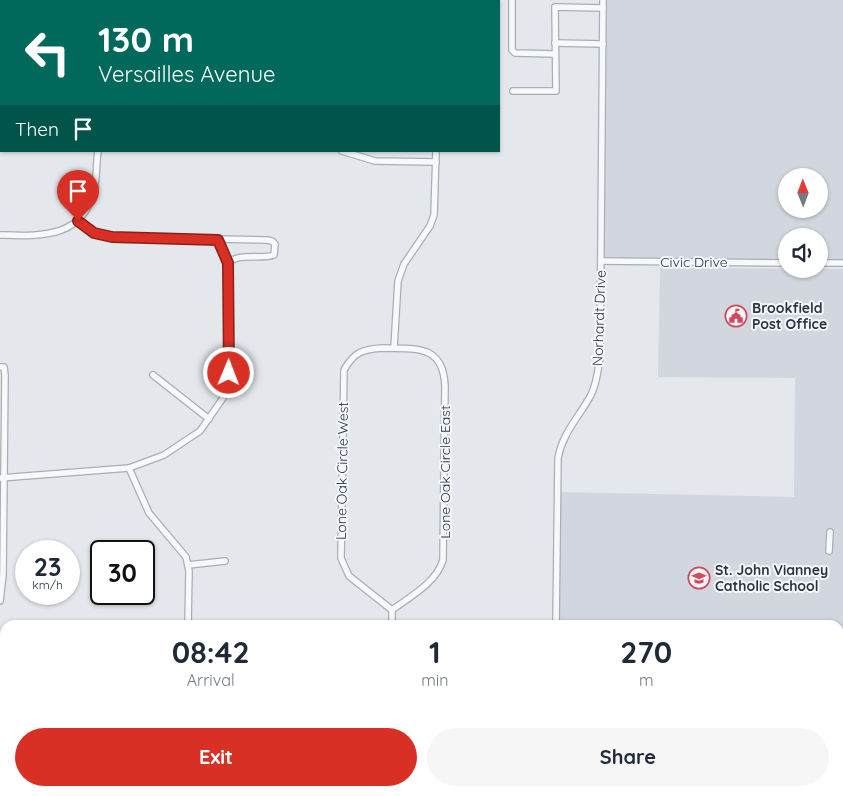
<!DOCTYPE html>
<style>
body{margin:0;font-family:Quicksand,sans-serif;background:#f6f6f7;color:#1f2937;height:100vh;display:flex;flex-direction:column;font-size:19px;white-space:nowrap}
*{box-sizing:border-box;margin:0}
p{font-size:16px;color:#747a83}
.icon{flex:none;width:28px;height:28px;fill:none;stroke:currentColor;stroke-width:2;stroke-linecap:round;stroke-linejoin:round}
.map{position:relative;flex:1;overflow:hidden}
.sheet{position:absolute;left:0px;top:620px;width:844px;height:176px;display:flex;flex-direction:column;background:#fff;border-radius:15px 15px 0 0;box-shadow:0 1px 4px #0004}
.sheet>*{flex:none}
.top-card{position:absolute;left:0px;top:0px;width:500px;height:152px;box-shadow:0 1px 4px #0004;background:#00695c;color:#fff;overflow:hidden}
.needle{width:32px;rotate:359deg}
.tools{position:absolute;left:778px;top:168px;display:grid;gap:10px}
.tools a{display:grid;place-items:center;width:50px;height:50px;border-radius:50%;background:#fff;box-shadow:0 1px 4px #0004;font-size:25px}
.speed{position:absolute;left:15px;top:540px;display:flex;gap:10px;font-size:25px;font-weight:700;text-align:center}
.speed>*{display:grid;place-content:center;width:65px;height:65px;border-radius:50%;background:#fff;box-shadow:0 1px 4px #0004;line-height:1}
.speed small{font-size:12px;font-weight:400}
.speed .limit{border:2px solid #111;border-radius:8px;background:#fff;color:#111}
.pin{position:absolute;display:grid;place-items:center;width:42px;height:42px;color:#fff;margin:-51px -21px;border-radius:50% 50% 50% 0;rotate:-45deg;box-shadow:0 0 5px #0007}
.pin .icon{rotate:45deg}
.me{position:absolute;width:55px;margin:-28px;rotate:1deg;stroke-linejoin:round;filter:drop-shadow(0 0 4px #0008)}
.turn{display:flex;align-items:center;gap:18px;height:105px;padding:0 15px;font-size:22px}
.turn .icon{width:65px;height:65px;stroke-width:2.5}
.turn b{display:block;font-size:35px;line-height:42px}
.then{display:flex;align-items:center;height:48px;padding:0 15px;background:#0003;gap:10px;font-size:19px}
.eta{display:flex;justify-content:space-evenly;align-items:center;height:85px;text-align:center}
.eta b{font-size:30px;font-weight:800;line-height:35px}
.button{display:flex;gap:10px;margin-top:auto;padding:10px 15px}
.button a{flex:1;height:58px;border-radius:30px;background:#d93025;color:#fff;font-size:20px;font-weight:800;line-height:58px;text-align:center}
.button a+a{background:#f6f6f7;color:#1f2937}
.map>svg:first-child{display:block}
</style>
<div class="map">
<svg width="843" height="796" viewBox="0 0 843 796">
<rect width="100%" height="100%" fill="#e4e7ec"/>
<g fill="#d2d6de" fill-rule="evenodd">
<path d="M 603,0 L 843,0 L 843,263 L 819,263 L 819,236 L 786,236 L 786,263 L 601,261 ZM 786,176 L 819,176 L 819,209 L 786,209 Z"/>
<polygon points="660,268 843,269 843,710 839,711 839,625 556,625 557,492 794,497 795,378 658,377"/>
</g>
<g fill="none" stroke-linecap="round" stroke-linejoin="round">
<g stroke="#a9aeb7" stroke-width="8">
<g id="street">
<polyline points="348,0 348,1"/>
<polyline points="395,0 395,1"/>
<polyline points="512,0 512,50 515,53 555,54"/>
<polyline points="151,1 151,0"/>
<polyline points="555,43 603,44"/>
<polyline points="513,91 556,91 555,7 603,8"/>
<polyline points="342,151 375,161 436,162"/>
<path d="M 78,221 L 94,233 L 112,237 L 267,240 L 272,241 L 275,244 L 274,255 C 260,260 240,252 228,263"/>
<path d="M 0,235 C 40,236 83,239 94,190 C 97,178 96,164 98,151"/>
<polyline points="601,261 786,263"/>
<polyline points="819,263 843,263"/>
<path d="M 383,348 C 416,349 443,344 445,386 L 443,560 C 436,583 411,596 392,610 L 349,576 L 341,558 L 344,370 C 354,352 363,349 383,348 Z"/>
<polyline points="394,348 398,281 404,264 430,226 434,215 436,151"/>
<polyline points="0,367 4,367 5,375 3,575 0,601"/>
<polyline points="153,375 209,419"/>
<polyline points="129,468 149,513 186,557 189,571 188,625"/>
<polyline points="0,478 129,468 164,455 200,431 223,398 229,373 228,263 218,240"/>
<polyline points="829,551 830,532"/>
<polyline points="188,565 225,561"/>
<polyline points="392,625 392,610"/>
<path d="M 556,625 L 558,458 C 563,432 579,417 591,395 C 597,383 598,370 600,357 L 603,0"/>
<polyline points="0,788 5,787"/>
<polyline points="576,791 577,796"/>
<polyline points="186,796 186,791"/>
<polyline points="390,796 390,791"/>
<polyline points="740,796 740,791"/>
</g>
</g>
<g stroke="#a9aeb7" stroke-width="9">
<g id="secondary">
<polyline points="0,706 5,707"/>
<polyline points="839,715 843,715"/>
</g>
</g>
<use href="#street" stroke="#f7f8fa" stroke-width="5.5"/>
<use href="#secondary" stroke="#fff" stroke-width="8"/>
</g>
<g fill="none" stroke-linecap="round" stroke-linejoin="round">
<g stroke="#8d1f18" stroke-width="12">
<polyline id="route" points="78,221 94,233 112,237 218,240 228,263 229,373"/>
</g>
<use href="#route" stroke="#d93025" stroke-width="9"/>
</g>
<defs>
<g id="civic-ring" transform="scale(1.125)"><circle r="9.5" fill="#f4f6f9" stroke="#d1495b" stroke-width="1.5"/><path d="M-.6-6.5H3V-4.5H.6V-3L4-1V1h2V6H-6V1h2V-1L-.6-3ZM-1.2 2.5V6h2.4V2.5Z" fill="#d1495b"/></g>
<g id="school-ring" transform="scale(1.125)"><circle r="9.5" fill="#f4f6f9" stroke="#d1495b" stroke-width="1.5"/><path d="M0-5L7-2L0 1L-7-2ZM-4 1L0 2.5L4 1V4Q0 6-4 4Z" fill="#d1495b"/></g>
</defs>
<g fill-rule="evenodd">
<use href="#civic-ring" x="736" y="316"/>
<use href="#school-ring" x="699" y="578"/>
</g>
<g text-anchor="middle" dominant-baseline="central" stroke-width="4" stroke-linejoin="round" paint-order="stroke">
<g font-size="14" fill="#2b3445" stroke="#f4f6f9">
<text x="694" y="262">Civic Drive</text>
<text transform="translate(599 318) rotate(-88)">Norhardt Drive</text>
<text transform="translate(342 471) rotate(-89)">Lone Oak Circle West</text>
<text transform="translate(445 472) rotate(-90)">Lone Oak Circle East</text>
</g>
<g font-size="14" font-weight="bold" fill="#2b3445" stroke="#f4f6f9" text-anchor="start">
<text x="752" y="308">Brookfield<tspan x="752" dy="16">Post Office</tspan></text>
<text x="715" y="570">St. John Vianney<tspan x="715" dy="16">Catholic School</tspan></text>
</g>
</g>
</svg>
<div class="tools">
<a><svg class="needle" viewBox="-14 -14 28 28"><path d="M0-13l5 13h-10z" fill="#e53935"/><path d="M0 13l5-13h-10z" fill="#747a83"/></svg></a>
<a><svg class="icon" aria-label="sound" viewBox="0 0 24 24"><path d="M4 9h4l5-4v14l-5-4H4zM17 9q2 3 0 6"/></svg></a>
</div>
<div class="speed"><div>23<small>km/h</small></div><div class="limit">30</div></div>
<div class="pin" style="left:78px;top:221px;background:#d93025"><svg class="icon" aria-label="arrive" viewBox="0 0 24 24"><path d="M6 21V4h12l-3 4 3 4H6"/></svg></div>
<svg class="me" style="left:229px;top:373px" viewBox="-20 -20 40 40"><circle r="17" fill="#d93025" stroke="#fff" stroke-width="3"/><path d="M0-11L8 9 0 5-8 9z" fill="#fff"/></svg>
<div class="top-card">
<div class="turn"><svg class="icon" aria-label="left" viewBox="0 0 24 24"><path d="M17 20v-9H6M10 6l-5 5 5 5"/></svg><div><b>130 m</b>Versailles Avenue</div></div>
<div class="then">Then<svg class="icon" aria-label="arrive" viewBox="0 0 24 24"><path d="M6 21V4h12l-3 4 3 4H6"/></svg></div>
</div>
<section class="sheet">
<div class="eta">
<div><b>08:42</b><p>Arrival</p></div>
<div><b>1</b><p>min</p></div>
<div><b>270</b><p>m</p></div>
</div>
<div class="button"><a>Exit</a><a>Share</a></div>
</section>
</div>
